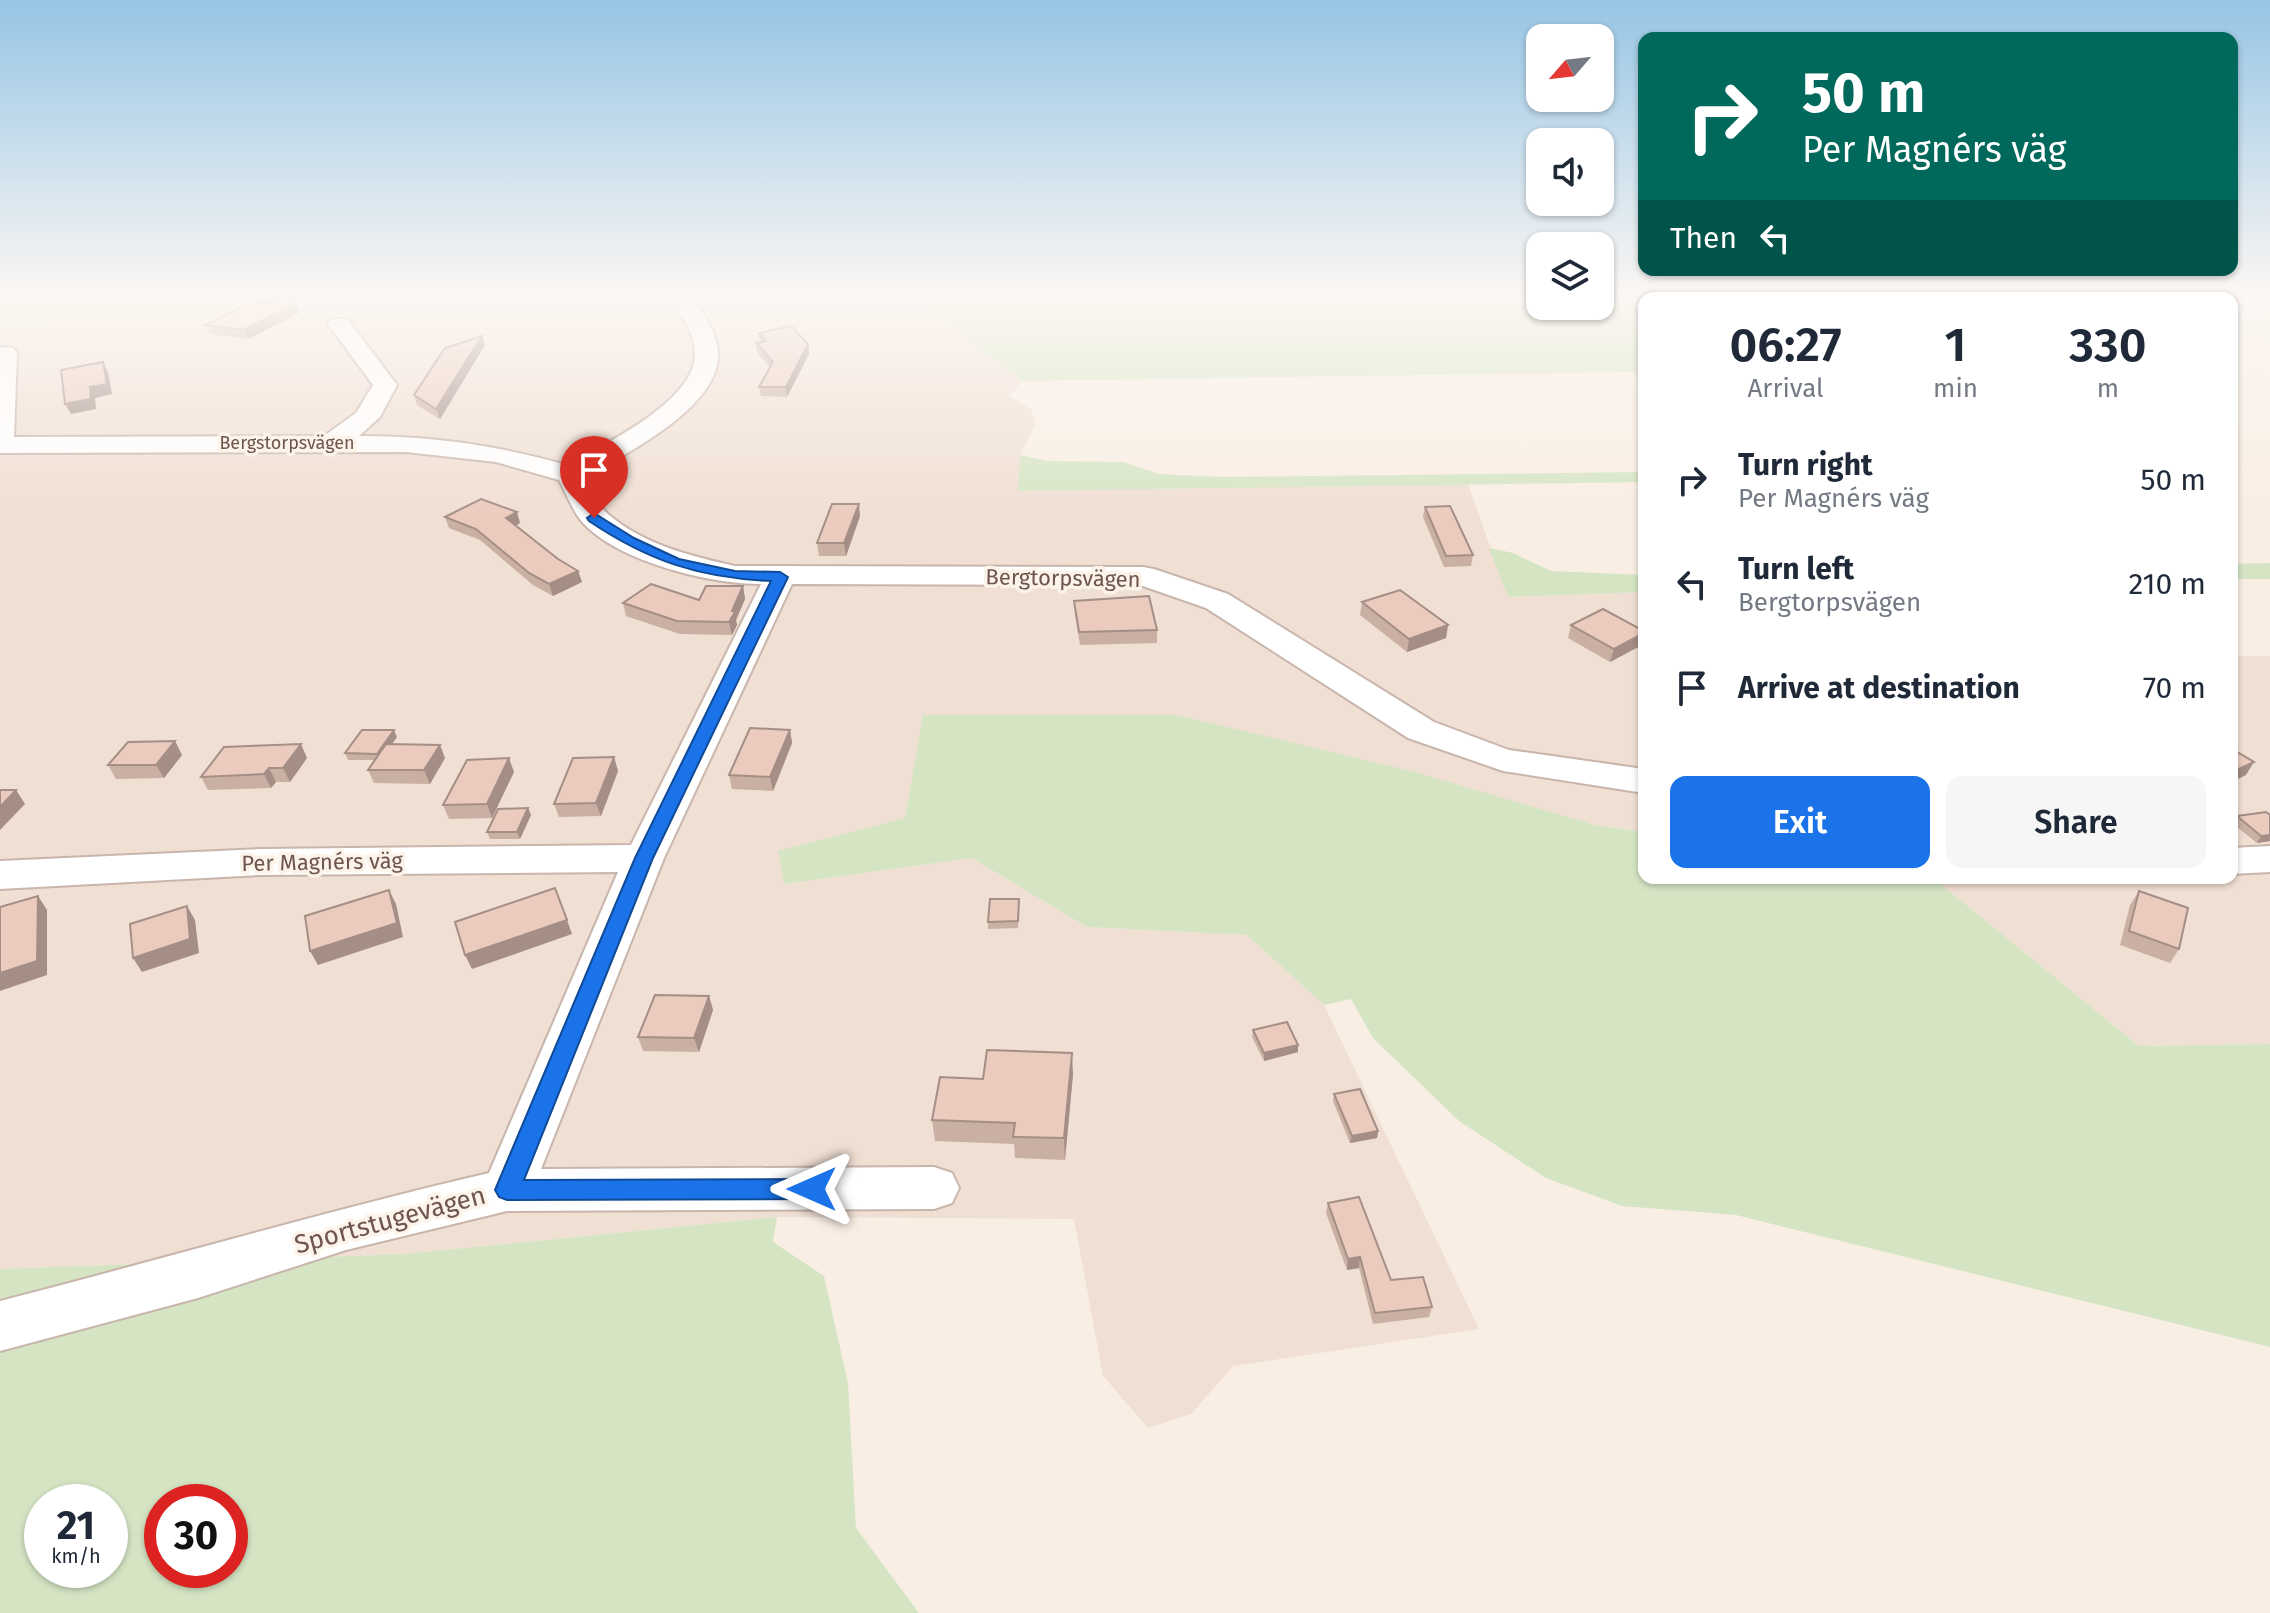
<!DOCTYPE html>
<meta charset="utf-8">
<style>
body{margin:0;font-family:"Fira Sans",sans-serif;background:#f6f6f7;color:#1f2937;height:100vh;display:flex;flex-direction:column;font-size:30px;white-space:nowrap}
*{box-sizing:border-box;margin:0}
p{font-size:26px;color:#747a83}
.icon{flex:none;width:44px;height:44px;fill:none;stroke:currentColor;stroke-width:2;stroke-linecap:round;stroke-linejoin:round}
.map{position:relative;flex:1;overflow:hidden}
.panel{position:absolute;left:1638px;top:292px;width:600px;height:592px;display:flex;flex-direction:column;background:#fff;border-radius:16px;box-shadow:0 2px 6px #0004}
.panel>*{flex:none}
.banner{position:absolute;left:1638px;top:32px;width:600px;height:244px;border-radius:16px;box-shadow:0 2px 6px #0004;background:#00695c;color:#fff;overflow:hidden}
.needle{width:52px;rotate:242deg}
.tools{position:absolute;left:1526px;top:24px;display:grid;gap:16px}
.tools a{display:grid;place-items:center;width:88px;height:88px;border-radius:16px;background:#fff;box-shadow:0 2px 6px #0004;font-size:40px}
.speed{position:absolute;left:24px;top:1484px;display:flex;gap:16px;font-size:40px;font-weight:700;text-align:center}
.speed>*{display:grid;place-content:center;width:104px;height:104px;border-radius:50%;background:#fff;box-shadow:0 2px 6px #0004;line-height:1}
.speed small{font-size:20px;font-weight:400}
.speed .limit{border:12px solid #d22;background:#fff;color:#111}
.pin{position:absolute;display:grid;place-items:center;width:68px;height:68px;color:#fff;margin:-82px -34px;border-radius:50% 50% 50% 0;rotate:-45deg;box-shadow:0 0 8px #0007}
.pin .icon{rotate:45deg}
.me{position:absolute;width:88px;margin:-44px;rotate:270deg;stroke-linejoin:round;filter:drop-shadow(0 0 6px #0008)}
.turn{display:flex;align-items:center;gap:28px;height:168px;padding:0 32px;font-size:36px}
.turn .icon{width:104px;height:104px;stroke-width:2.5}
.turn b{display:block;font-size:56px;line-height:68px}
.then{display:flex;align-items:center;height:76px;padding:0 32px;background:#0003;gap:16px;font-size:30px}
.eta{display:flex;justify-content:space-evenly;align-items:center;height:136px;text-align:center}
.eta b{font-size:48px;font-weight:600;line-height:56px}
.action{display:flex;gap:16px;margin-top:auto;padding:16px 32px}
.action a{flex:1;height:92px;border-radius:16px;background:#1a73e8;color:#fff;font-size:32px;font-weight:600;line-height:92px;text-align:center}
.action a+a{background:#f6f6f7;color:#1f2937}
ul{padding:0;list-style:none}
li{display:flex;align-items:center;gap:24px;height:104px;padding:0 32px}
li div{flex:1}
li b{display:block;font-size:30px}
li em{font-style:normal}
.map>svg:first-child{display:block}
</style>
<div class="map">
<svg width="2270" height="1613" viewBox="0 0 2270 1613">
<rect width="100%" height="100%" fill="#f9eee4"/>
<g fill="#f0dfd3">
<polygon points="413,294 895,294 916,299 1022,381 1010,396 1032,410 1035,425 1020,455 1018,491 1468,484 1508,597 1644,592 1644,832 1595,825 1177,715 924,715 905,818 784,884 972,858 1087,927 1247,935 1324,1005 1479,1329 1233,1366 1191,1414 1148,1428 1103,1376 1074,1219 776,1217 404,1254 0,1269 0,325"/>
<polygon points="2232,656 2270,656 2270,1044 2139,1046 1933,878 2232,878"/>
</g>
<g fill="#d5e5c4" fill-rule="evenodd">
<polygon points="0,294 413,294 0,325"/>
<polygon points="895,294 1540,294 1540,306 1600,306 1600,294 1856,294 1857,298 1644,298 1644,451 1637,372 1022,381 916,299"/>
<polygon points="1020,455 1048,461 1124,462 1159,474 1222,477 1644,472 1644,482 1018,491"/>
<polygon points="1489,548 1513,553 1551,571 1644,575 1644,592 1508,597"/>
<polygon points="2270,563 2270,579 2232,579 2232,564"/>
<polygon points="923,715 1177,715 1411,771 1595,825 1644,832 1644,878 1933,878 2139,1046 2270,1044 2270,1347 1736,1215 1622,1206 1546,1178 1459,1121 1373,1038 1351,999 1324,1005 1247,935 1087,927 972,858 784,884 778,851 905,818"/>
<path d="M 777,1217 L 773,1242 L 824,1276 L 848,1383 L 856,1528 L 919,1613 L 0,1613 L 0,1269 L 404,1254 ZM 42,1502 L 110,1502 L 110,1570 L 42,1570 ZM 162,1502 L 230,1502 L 230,1570 L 162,1570 Z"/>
</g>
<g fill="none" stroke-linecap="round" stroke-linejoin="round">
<g stroke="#c8b5ac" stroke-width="4">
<g id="minor">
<path d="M 667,294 L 689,294 C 702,311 718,332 718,355 C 719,407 625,455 585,477 C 592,488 598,506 608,514 C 644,545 691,556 735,566 L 1143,567 L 1154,569 L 1228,594 L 1434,722 L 1509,750 L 1644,769 L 1644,793 L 1503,771 L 1408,738 L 1206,608 L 1140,585 L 792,584 L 664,858 L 541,1169 L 934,1167 L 952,1173 L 959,1188 L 952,1203 L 934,1209 L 507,1211 L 346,1250 L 198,1298 L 0,1351 L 0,1301 C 164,1259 325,1211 489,1173 L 618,872 L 260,875 L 0,889 L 0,861 L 260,849 L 631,845 L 761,584 C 710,584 619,562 583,523 C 573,512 566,493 559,480 L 496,462 L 406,452 L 0,453 L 0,347 L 13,348 L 17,353 L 14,437 L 324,436 L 356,413 L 373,385 L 328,324 L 331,319 L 347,319 L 397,385 L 380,417 L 359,436 C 433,436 495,445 567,465 C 603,445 694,402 695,355 C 695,332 680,312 667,294 Z"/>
<polygon points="2270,846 2270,872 2232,874 2232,848"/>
</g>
</g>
<use href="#minor" fill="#fff" fill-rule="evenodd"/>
</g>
<g fill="#caafa3">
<polygon points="292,295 299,313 248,339 210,334 206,325"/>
<polygon points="759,333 808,344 809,354 787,397 761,396 759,387 770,367 757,352 756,343 760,342"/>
<polygon points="485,345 440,419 417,405 414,395"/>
<polygon points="1425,507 1473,555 1471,566 1444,567 1423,517"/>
<polygon points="860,516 846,556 819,556 817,543"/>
<polygon points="445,517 520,523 516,526 558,559 578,571 582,582 553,596 533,585 480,540 449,528"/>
<polygon points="743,586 745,599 736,620 737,625 732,635 680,634 626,616 623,603 699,600"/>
<polygon points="1074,601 1157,630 1157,643 1080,645 1075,614"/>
<polygon points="1362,602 1448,625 1446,638 1407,652 1360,615"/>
<polygon points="1571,625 1642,645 1610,662 1568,638"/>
<polygon points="790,730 792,743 773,791 732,789 729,775"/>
<polygon points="397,737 392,744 445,758 430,784 374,783 368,770 375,760 348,760 345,753"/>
<polygon points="182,755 164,778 116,779 108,765"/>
<polygon points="614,757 618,771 601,816 559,817 554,804"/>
<polygon points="307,758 290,782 276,782 271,788 208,790 201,777"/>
<polygon points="514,772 492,818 449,819 443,805"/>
<polygon points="528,808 531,815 520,839 490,839 487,832"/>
<polygon points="2237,816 2270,841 2257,843 2232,823"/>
<polygon points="2139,891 2179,949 2170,963 2120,945 2130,905"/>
<polygon points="1019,899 1018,928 988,929 988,922"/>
<polygon points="709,996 713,1010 699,1052 643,1051 638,1037"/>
<polygon points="1253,1030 1298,1045 1298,1052 1264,1061 1252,1037"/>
<polygon points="1073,1074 1065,1160 1015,1158 1014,1144 935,1141 932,1120 983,1079"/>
<polygon points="1334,1094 1378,1131 1377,1138 1350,1143 1333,1101"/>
<polygon points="1328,1203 1391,1280 1432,1307 1429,1317 1373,1324 1359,1268 1347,1270 1326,1213"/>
</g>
<g fill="#a48e85">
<polygon points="295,304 299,313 248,339 244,330"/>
<polygon points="482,336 485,345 440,419 436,409"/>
<polygon points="808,344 809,354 787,397 786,387"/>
<polygon points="103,362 108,372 112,394 95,398 96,409 71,414 65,404 90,387"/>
<polygon points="859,504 860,516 846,556 844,543"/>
<polygon points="517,512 520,523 509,529 506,518"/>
<polygon points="578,571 582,582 553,596 549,584"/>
<polygon points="743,586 745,599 736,620 737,625 732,635 729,622 732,611"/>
<polygon points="1448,625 1446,638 1407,652 1409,639"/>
<polygon points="1644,633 1642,645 1610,662 1614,649"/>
<polygon points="394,730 397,737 380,760 377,754"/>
<polygon points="790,730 792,743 773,791 770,777"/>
<polygon points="175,741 182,755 164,778 156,765"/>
<polygon points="301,744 307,758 290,782 283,768"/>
<polygon points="440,745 445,758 430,784 424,770"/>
<polygon points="614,757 618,771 601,816 596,803"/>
<polygon points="509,758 514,772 492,818 487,804"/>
<polygon points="2254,762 2246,775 2232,782 2232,772"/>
<polygon points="269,768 276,782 271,788 264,774"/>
<polygon points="16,790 25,804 0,830 0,807"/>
<polygon points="528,808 531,815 520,839 517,832"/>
<polygon points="2270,835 2270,841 2257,843 2261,836"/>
<polygon points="389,890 396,904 403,937 318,965 310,951"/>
<polygon points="38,896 47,910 47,975 0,991 0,973"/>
<polygon points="187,906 195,920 199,953 142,972 133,958"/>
<polygon points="567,920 572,934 472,969 465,955"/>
<polygon points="709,996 713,1010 699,1052 694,1038"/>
<polygon points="1298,1045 1298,1052 1264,1061 1264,1053"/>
<polygon points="1072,1053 1073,1074 1065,1160 1064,1138"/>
<polygon points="1378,1131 1377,1138 1350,1143 1352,1136"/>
<polygon points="1360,1257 1359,1268 1347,1270 1348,1259"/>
</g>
<g fill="#ebcbbe" stroke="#a48e85" stroke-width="2">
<polygon points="292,295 295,304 244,330 206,325 239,308"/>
<polygon points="791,326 808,344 786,387 759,387 773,362 756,343 766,341 759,333"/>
<polygon points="482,336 436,409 414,395 445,348"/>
<polygon points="103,362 107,384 90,387 91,399 65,404 61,370"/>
<polygon points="481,499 517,512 506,518 558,559 578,571 549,584 529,573 476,529 445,517"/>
<polygon points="832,504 859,504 844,543 817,543"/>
<polygon points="1450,506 1473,555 1446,556 1425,507"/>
<polygon points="651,584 699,600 706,586 743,586 732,611 735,612 729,622 677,621 623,603"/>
<polygon points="1400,590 1448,625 1409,639 1362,602"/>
<polygon points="1149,596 1157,630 1079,632 1074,601"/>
<polygon points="1603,609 1644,631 1644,633 1614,649 1571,625"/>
<polygon points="750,728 790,730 770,777 729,775"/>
<polygon points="362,730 394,730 377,754 345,753"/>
<polygon points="175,741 156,765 108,765 128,742"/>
<polygon points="301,744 283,768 269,768 264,774 201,777 224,747"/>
<polygon points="386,744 440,745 424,770 368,770"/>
<polygon points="2232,749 2254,762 2232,772"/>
<polygon points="614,757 596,803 554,804 573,758"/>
<polygon points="509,758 487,804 443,805 467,760"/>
<polygon points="0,790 16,790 0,807"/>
<polygon points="528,808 517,832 487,832 498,809"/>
<polygon points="2266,812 2270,815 2270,835 2261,836 2237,816"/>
<polygon points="555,888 567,920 465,955 455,922"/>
<polygon points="389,890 397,923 310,951 305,916"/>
<polygon points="2139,891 2188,908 2179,949 2129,931"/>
<polygon points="38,896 37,961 0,973 0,907"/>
<polygon points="990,899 1019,899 1018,921 988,922"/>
<polygon points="187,906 190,939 133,958 130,924"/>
<polygon points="655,995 709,996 694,1038 638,1037"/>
<polygon points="1287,1022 1298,1045 1264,1053 1253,1030"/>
<polygon points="987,1050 1072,1053 1064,1138 1013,1137 1015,1123 932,1120 940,1077 983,1079"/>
<polygon points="1360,1089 1378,1131 1352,1136 1334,1094"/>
<polygon points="1359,1197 1391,1280 1423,1277 1432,1307 1375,1313 1360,1257 1348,1259 1328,1203"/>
</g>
<linearGradient id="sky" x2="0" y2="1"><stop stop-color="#96c5e5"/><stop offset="0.57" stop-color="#fcf7f3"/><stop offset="1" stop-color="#fcf7f3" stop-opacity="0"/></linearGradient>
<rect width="2270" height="519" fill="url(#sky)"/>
<path fill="#1a73e8" stroke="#114b97" stroke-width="2" d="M 594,513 L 634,538 L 679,559 L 735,571 L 780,572 L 788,577 L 653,858 L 524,1180 L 812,1179 L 820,1182 L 824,1189 L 820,1196 L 812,1199 L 507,1200 L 499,1197 L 495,1190 L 635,858 L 771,581 C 700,578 648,561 589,521 L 587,518 Z"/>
<g text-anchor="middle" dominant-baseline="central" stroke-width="7" stroke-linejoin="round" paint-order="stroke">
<g font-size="18" fill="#6e554d" stroke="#fcf3e9">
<text x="287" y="443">Bergstorpsvägen</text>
</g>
<g font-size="22" fill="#6e554d" stroke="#fcf3e9">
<text transform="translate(1063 578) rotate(1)">Bergtorpsvägen</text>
<text transform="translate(322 862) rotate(-1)">Per Magnérs väg</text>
</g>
<g font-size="26" fill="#6e554d" stroke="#fcf3e9">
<text transform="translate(390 1220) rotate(-15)">Sportstugevägen</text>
</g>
</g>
</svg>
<div class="tools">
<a><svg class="needle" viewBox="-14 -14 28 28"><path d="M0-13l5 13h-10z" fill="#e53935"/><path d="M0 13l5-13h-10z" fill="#747a83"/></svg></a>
<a><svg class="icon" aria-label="sound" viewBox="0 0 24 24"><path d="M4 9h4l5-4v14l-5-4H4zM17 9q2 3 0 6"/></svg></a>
<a><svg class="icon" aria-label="layers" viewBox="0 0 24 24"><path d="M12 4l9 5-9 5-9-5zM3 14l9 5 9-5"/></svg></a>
</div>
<div class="speed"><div>21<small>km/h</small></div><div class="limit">30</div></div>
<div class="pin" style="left:594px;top:518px;background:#d93025"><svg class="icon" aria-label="arrive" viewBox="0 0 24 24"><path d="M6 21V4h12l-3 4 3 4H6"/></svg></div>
<svg class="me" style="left:812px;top:1189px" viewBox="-20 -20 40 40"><path d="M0-17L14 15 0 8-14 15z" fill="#1a73e8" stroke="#fff" stroke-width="4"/></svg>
<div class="banner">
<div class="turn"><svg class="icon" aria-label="right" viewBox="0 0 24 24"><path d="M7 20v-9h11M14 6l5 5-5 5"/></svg><div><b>50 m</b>Per Magnérs väg</div></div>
<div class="then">Then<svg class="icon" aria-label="left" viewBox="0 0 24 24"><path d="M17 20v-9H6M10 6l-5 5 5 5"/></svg></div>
</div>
<section class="panel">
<div class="eta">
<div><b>06:27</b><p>Arrival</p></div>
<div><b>1</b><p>min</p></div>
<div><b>330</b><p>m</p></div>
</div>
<ul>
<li><svg class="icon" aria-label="right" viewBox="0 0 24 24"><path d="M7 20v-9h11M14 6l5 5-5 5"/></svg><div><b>Turn right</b><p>Per Magnérs väg</p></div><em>50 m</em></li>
<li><svg class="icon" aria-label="left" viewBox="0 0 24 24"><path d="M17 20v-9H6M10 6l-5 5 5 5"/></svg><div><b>Turn left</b><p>Bergtorpsvägen</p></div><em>210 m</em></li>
<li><svg class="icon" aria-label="arrive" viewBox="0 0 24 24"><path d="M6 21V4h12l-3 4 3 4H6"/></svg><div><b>Arrive at destination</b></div><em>70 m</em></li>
</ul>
<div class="action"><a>Exit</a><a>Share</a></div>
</section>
</div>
